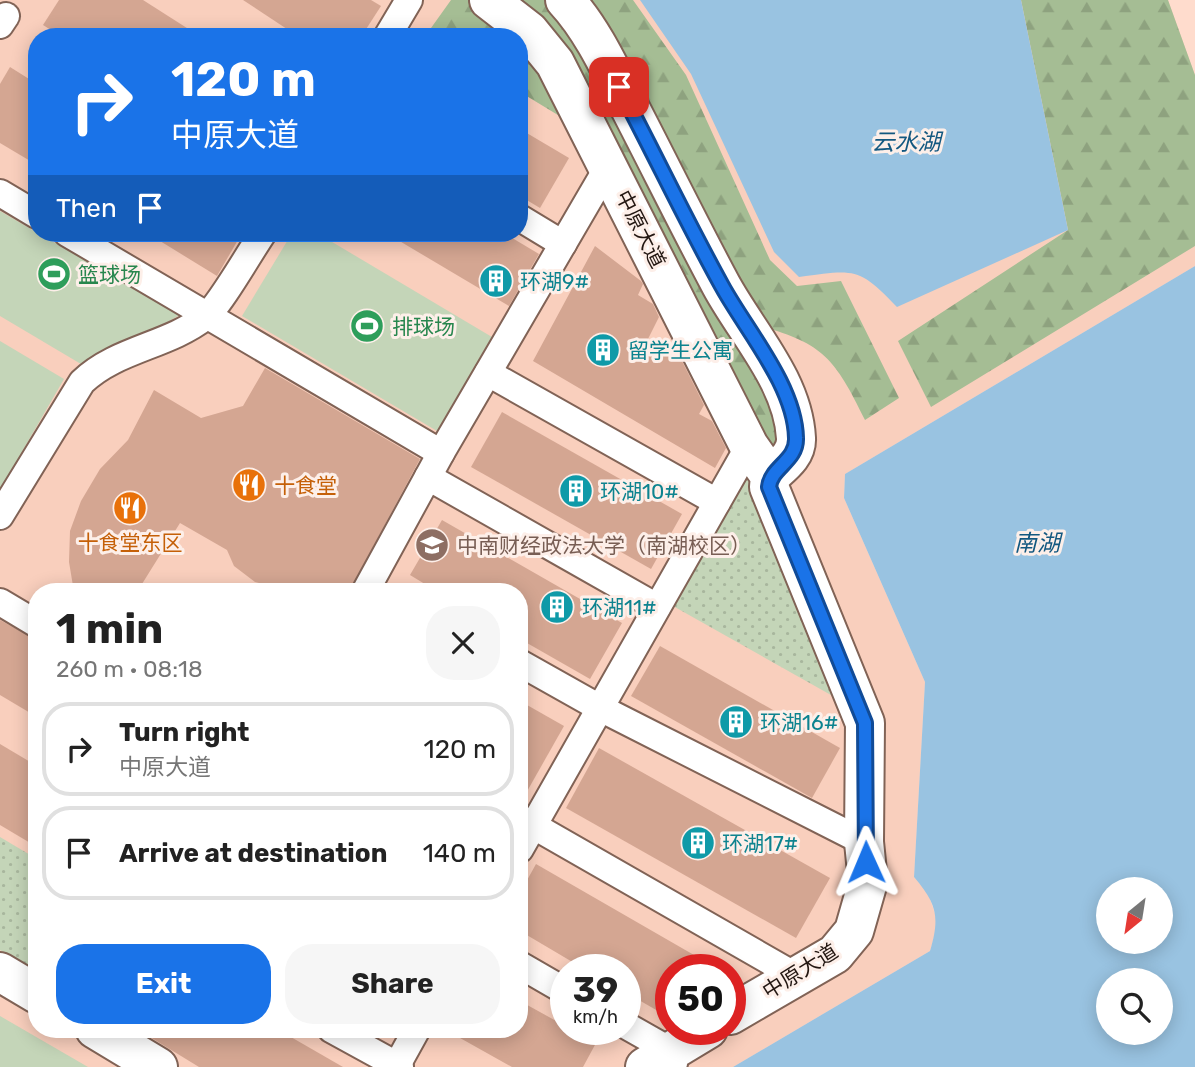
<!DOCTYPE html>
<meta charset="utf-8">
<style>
body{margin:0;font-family:Rubik,"Noto Sans SC",sans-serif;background:#f6f6f6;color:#222;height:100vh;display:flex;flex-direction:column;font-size:26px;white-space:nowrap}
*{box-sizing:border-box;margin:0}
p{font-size:23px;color:#767676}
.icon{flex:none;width:38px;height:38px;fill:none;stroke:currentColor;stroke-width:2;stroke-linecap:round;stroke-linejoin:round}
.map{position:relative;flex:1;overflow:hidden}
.details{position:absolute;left:28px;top:583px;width:500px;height:455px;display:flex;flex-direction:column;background:#fff;border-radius:28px;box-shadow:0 4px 18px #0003}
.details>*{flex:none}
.top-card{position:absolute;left:28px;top:28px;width:500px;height:214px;border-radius:28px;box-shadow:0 4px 18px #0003;background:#1a73e8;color:#fff;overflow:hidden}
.needle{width:46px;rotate:210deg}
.fabs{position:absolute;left:1096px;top:877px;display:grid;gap:14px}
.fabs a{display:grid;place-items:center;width:77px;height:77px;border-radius:50%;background:#fff;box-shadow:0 4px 18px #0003;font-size:35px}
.speed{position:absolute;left:550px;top:954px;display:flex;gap:14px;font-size:35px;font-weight:700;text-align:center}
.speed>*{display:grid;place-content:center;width:91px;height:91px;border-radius:50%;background:#fff;box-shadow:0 4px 18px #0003;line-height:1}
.speed small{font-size:18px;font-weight:400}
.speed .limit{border:10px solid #d22;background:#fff;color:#111}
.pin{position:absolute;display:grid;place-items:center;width:60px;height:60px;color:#fff;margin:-30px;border-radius:14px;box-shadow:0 4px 10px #0006}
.me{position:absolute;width:77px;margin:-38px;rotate:359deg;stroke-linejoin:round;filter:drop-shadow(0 0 5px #0008)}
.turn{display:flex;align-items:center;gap:24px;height:147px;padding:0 28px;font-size:32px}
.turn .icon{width:91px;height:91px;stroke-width:2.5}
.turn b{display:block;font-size:49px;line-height:60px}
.then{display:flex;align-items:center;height:66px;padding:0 28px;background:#0003;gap:14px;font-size:26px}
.round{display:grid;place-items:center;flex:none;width:74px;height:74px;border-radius:28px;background:#f6f6f6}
.overview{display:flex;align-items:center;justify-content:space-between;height:119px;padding:0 28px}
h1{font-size:42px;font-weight:700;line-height:52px}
.button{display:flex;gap:14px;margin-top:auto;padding:14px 28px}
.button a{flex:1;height:80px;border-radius:28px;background:#1a73e8;color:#fff;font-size:28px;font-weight:700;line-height:80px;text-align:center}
.button a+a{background:#f6f6f6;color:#222}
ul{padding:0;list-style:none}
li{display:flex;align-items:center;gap:21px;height:94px;margin:0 14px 10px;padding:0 14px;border:4px solid #e0e0e0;border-radius:28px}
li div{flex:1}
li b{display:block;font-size:26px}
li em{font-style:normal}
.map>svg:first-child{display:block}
</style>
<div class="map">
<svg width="1195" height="1067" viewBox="0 0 1195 1067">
<defs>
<pattern id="green-dots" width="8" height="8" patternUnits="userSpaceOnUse" patternTransform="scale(1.75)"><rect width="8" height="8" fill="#c4d5b8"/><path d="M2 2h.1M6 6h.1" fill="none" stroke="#a8b69d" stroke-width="1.8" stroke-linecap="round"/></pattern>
<pattern id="forest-firs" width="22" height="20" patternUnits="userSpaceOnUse" patternTransform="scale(1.75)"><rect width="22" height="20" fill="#a5bd94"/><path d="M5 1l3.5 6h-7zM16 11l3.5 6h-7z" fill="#8ea27f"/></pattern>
</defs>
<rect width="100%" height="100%" fill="#ffdccd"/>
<path fill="#f9cfbd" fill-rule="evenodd" d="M 0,0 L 1168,0 L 1195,75 L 1195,266 L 845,474 L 844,498 L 925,682 L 914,877 L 928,893 L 938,923 L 930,951 L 733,1067 L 0,1067 ZM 37,37 L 520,37 L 520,233 L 37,233 ZM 37,592 L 520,592 L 520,1029 L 37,1029 ZM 565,970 L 625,970 L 625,1029 L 565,1029 ZM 670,970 L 730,970 L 730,1029 L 670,1029 Z"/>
<g fill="url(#green-dots)">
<polygon points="751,464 854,708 673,606"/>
<polygon points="0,837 37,859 37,972 0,950"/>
</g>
<g fill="url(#forest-firs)">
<polygon points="451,0 553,0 785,426 777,454 576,126 520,92 520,37 426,35"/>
<path d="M 574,0 L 633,0 L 686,75 L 770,260 L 797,286 L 841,281 L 899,398 L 865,420 C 833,354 821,342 749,323 Z"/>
<polygon points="1021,0 1168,0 1195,75 1195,246 931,407 898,341 1068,230"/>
</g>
<g fill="#c4d5b8">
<polygon points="0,211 180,315 86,367 0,316"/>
<polygon points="292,233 317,233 492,337 437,431 242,316"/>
<polygon points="0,341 64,379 0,490"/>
<polygon points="0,1016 88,1067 0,1067"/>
</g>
<g fill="#99c3e1" fill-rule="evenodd">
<path d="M 640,0 L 1021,0 L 1068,230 L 897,307 C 858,266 854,270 799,277 L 774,252 L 691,74 Z"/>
<path d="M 1195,266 L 1195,1067 L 733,1067 L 930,951 C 940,917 937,904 914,877 L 925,682 L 844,498 L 845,474 ZM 1108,889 L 1160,889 L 1160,942 L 1108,942 ZM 1108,980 L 1160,980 L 1160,1032 L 1108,1032 Z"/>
</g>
<g fill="#d4a692">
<polygon points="59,0 143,0 201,37 62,37 43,25"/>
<polygon points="243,0 371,0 381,6 361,37 299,37"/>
<polygon points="10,67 37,84 37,165 0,143 0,84"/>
<polygon points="520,129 569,158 540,208 520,196"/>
<polygon points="147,233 242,233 217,276"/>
<polygon points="386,233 504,233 539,254 509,306"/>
<polygon points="595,246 641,281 643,284 638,295 653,304 659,317 648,339 680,357 704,405 699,414 712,421 726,448 715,468 533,361"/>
<polygon points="265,368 420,459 349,592 299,592 288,585 271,586 255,582 234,566 227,550 180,523 137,592 74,592 69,562 70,531 81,501 100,469 128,440 154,390 201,418 243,406"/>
<polygon points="502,412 682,514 651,569 471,467"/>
<polygon points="442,520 622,623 590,679 520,639 520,592 438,592 410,575"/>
<polygon points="0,620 37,640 37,717 0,695"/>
<polygon points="660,646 840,748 812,798 631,696"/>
<polygon points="520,701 564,726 521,802 520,802"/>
<polygon points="0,744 37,766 37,847 0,825"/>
<polygon points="599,748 830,878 796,938 566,808"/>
<polygon points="536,864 720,970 670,970 670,1018 625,992 625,970 586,970 520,931 520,893"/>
<polygon points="520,1001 596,1043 583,1067 512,1067 444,1029 520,1029"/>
<polygon points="137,1029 277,1029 343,1067 199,1067"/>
</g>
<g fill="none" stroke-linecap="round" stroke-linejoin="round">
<g stroke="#816356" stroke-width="30">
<g id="street">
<polyline points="0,25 6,16"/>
<polyline points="387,37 409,0"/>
<polyline points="0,193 37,215"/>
<polyline points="520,218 563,244"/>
<polyline points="67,233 441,453"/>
<polyline points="488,373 717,502"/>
<polyline points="428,477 657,607"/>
<path d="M 0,516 L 82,382 C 116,349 168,346 205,317 C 219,307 251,250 263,233"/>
<polyline points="365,592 441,453 609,165"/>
<polyline points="0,602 37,624"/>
<polyline points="520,663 600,708 864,842"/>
<polyline points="520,818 794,975"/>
<polyline points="520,849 749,446"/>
<polyline points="520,965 565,991"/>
<polyline points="625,1025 671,1051 674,1063"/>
<polyline points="331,1029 400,1067"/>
<polyline points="396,1067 417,1029"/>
</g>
</g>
<g stroke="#816356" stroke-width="42">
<g id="secondary">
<polyline points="489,0 529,31 555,63 749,446 770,476 769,487 865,723 864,842 868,882 854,931 835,954 730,1015"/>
<path d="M 565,0 C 593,30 612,73 631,110 C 661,168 690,227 721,285 C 747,333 793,381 796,438 C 797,455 782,465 770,476"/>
<polyline points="0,972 37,994"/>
<polyline points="95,1029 158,1067"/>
<polyline points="645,1067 708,1029"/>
</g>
</g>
<use href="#street" stroke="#fff" stroke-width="26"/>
<use href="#secondary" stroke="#fff" stroke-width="38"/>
</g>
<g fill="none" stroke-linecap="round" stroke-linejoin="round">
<g stroke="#114b97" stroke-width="18">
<path id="route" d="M 619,87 C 654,153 686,221 722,286 C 746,330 795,386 796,438 C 797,461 771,467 769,487 L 865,723 L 866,862"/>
</g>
<use href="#route" stroke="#1a73e8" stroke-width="12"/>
</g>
<defs>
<g id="stadium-disc" transform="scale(1.75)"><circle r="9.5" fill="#2e9e5b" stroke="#fdefe9"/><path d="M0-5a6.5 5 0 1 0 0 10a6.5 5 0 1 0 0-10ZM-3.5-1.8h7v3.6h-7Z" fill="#fff"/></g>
<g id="building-disc" transform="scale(1.75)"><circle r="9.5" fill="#0f9aa8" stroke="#fdefe9"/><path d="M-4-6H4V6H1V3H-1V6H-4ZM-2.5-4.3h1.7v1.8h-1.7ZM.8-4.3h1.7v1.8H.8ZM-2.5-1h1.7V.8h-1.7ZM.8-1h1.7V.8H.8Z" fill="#fff"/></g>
<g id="restaurant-disc" transform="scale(1.75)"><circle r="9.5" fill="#e8710a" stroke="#fdefe9"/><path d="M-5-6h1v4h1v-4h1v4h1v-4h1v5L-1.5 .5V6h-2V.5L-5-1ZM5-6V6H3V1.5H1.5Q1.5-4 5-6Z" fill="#fff"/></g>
<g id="university-disc" transform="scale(1.75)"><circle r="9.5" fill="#8d6e63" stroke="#fdefe9"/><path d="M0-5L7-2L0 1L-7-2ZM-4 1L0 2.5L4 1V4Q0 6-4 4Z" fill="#fff"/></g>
</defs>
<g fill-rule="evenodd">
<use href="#stadium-disc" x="54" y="274"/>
<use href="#building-disc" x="496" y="281"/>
<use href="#stadium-disc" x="367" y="326"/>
<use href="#building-disc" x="603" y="350"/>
<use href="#restaurant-disc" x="249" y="485"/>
<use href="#building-disc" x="576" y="491"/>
<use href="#restaurant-disc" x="130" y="508"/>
<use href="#university-disc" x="432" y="545"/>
<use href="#building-disc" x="557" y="607"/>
<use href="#building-disc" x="736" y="722"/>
<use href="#building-disc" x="698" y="843"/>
</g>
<g text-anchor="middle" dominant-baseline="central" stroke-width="6" stroke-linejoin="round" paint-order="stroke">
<g font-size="21" fill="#231712" stroke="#fdefe9">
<text transform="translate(641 229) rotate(63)">中原大道</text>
<text transform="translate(800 971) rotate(-32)">中原大道</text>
</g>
<g font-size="21" fill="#27864d" stroke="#fdefe9" text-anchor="start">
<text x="78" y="274">篮球场</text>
<text x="392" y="326">排球场</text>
</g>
<g font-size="21" fill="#0d838f" stroke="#fdefe9" text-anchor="start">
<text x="520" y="281">环湖9#</text>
<text x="628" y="350">留学生公寓</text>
<text x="600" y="491">环湖10#</text>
<text x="582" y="607">环湖11#</text>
<text x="760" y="722">环湖16#</text>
<text x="722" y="843">环湖17#</text>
</g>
<g font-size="21" fill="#c56008" stroke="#fdefe9" text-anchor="start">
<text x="274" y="485">十食堂</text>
<text x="130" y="542" text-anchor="middle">十食堂东区</text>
</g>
<g font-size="21" fill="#785e54" stroke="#fdefe9" text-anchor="start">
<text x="457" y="545">中南财经政法大学（南湖校区）</text>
</g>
<g font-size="23" font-style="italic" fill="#135880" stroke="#fdefe9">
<text x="906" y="142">云水湖</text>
<text x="1037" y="543">南湖</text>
</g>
</g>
</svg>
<div class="fabs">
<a><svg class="needle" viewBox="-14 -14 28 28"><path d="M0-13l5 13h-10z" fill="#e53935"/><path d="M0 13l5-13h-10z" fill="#767676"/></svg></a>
<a><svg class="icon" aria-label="search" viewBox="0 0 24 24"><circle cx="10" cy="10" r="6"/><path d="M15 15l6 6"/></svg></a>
</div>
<div class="speed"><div>39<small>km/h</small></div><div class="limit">50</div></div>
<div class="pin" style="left:619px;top:87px;background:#d93025"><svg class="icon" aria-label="arrive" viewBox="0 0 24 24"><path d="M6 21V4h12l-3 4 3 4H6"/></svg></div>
<svg class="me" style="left:866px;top:862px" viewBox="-20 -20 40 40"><path d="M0-17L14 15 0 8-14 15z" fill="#1a73e8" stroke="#fff" stroke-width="4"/></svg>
<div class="top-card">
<div class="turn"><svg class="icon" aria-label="right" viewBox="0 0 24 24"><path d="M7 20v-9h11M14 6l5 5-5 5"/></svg><div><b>120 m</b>中原大道</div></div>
<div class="then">Then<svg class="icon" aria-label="arrive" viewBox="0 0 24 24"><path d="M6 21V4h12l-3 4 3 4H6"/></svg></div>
</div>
<section class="details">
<div class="overview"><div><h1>1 min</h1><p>260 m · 08:18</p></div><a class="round"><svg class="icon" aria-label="close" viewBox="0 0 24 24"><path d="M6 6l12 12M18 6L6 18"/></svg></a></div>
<ul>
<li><svg class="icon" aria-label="right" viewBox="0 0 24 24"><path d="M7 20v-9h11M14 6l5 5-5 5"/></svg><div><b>Turn right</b><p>中原大道</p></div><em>120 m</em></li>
<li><svg class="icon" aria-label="arrive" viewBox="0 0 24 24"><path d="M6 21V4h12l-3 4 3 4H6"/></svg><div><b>Arrive at destination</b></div><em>140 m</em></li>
</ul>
<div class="button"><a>Exit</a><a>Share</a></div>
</section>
</div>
